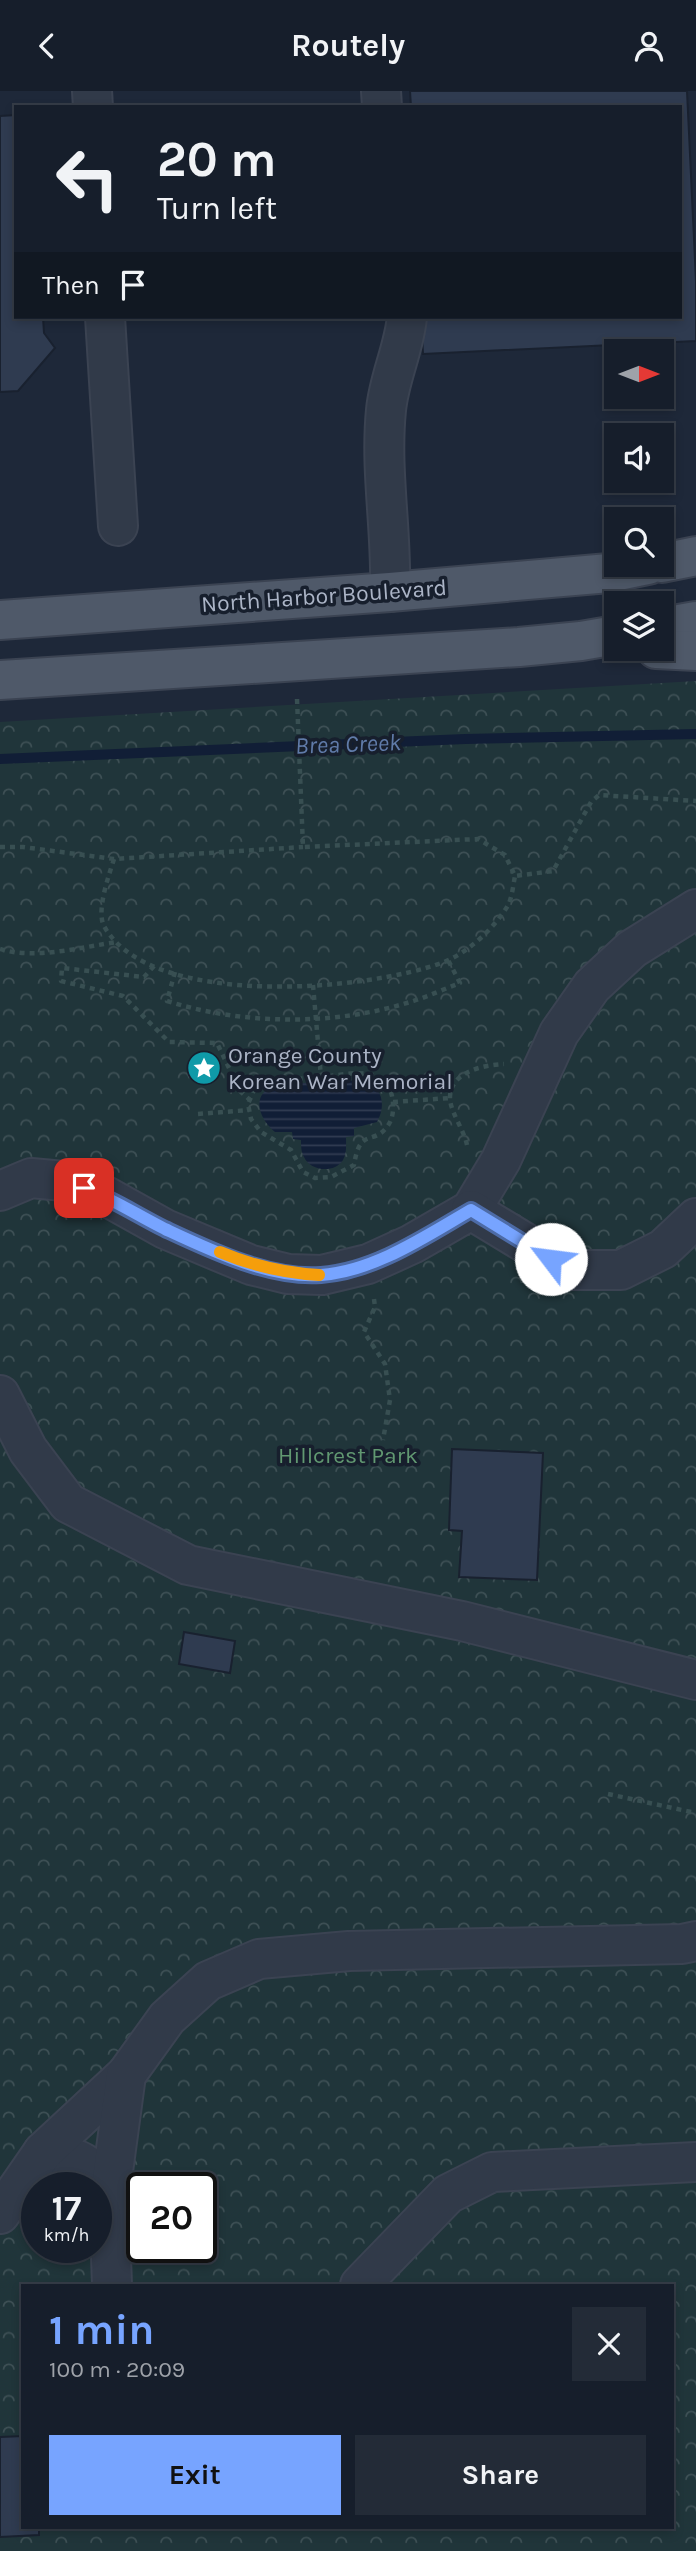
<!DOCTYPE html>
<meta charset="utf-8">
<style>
body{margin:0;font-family:Karla,sans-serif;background:#232b37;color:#f1f3f6;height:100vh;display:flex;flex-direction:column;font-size:26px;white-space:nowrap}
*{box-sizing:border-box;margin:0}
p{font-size:23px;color:#9ea2a9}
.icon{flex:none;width:38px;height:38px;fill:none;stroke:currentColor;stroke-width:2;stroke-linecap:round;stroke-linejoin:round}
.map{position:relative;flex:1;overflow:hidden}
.details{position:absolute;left:21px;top:2193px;width:653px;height:245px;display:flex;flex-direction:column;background:#161e2b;border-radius:0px;box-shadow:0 4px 10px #0003,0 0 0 2px #353c47}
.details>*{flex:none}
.guide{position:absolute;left:14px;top:14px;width:668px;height:214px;border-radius:0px;box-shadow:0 4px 10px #0003,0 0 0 2px #353c47;background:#161e2b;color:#f1f3f6;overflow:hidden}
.needle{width:46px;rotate:90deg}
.buttons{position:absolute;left:604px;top:248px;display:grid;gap:14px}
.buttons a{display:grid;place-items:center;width:70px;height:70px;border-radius:0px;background:#161e2b;box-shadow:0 4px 10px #0003,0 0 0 2px #353c47;font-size:35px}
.speed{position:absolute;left:21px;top:2081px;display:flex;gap:14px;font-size:35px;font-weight:700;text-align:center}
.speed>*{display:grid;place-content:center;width:91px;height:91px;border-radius:50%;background:#161e2b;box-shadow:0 4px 10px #0003,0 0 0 2px #353c47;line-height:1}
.speed small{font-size:18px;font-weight:400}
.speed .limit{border:4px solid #111;border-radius:10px;background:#fff;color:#111}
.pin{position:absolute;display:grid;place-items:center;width:60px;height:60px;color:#fff;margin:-30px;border-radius:14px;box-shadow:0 4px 10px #0006}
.me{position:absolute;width:77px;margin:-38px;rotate:300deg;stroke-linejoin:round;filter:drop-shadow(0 0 5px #0008)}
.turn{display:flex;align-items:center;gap:24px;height:147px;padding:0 28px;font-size:32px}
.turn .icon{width:91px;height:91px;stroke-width:2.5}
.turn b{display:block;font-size:49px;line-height:60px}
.then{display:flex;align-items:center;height:66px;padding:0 28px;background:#0003;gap:14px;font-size:26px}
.round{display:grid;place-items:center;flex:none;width:74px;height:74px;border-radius:0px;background:#232b37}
.headline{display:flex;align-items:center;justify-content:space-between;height:119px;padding:0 28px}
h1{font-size:42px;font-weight:700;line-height:52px;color:#77a4ff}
.primary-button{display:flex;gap:14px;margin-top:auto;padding:14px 28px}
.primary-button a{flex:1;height:80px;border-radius:0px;background:#77a4ff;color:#111;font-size:28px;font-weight:700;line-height:80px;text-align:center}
.primary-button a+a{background:#232b37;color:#f1f3f6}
header{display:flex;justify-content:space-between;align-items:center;height:91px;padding:0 28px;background:#161e2b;font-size:32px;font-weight:700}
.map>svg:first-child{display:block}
</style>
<header><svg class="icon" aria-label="back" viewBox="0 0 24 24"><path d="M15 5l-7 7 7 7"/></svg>Routely<svg class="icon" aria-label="person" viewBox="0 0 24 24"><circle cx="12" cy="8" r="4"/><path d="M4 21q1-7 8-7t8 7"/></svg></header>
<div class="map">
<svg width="696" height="2460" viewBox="0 0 696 2460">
<defs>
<pattern id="park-crowns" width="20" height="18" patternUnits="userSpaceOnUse" patternTransform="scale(1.75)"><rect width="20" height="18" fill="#20353a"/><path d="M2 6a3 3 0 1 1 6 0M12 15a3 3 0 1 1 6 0" fill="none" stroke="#3e5055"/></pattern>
<pattern id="water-rules" width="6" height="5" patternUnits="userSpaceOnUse" patternTransform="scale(1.75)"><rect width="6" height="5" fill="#111e36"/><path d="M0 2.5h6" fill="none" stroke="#313c52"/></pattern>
</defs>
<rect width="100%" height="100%" fill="#1e2839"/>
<path fill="url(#park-crowns)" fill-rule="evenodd" d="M 696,590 L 696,2460 L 0,2460 L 0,631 ZM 37,2096 L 96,2096 L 96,2156 L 37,2156 ZM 142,2096 L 201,2096 L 201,2156 L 142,2156 ZM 23,2194 L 672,2194 L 672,2436 L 23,2436 Z"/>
<path fill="url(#water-rules)" d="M 366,989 C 383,998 386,1015 377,1031 L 354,1037 L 354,1045 L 346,1046 C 346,1054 347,1062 343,1069 C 334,1083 310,1080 304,1066 C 301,1061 301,1054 301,1049 L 293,1048 L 292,1041 L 275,1041 C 259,1028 249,1002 277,994 C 285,991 296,993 305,992 C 325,991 346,990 366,989 Z"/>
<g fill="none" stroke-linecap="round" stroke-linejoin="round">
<polyline stroke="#111e36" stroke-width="10" points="0,668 465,648 696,643"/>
</g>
<g fill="#2f3b50" stroke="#19212f" stroke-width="2">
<polygon points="410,0 687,0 696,190 696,250 423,263 421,226 681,226 681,16 411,16"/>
<polygon points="16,24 16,226 43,226 44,242 55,257 18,300 0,301 0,25"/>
<polygon points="452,1358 543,1362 537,1489 459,1486 462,1440 449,1439"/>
<polygon points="184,1541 235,1550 230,1582 179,1573"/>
<polygon points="23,2345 23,2436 39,2436 39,2444 0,2446 0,2346"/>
</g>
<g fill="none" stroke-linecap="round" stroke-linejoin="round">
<g stroke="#3b4352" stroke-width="42">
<g id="minor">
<polyline points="92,0 93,16"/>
<polyline points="381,0 382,16"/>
<polyline points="105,226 118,435"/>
<path d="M 390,501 C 392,440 380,380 386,319 C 389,287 404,258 407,226"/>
<polyline points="0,1100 31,1087 64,1090 104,1104 165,1138 251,1174 288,1183 322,1184 368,1173 412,1153 471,1119 501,1069 559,942 592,895 632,858 696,818"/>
<polyline points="471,1119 570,1179 621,1179 663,1158 696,1127"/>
<polyline points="0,1304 28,1359 68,1412 188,1474 462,1530 696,1589"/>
<path d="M 43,2061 C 84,2068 92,2070 109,2110"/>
<polyline points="0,2123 43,2061 126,1984"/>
<polyline points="112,2194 109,2110 126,1984 167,1927 208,1890 259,1868 349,1860 682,1853 696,1850"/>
<polyline points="360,2194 448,2103 492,2081 696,2071"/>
</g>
</g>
<g stroke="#3b4352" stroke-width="42">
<g id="major">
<polyline points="662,472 696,465"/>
<polyline points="0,529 390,501 609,482 648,474"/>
<polyline points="662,536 696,530"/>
<polyline points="656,558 696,560"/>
<polyline points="0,589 519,556 581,550 616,544"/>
</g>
</g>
<g stroke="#384f52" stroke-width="4.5" stroke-dasharray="5 5" stroke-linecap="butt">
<polyline points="297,608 303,756 478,748 505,764 515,785 553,780 591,711 599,704 696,710"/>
<polyline points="0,756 23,756 114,768 303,756"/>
<path d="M 114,768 C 109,784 96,820 104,835 C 150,919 368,900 444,871 C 469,861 493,838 507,816 C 512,808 513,795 515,785"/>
<path d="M 0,858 C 35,869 81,856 117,851"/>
<polyline points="154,875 144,886 62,877 61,890 123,905 169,951 217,952 240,1000 250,1009"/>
<path d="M 175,881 L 167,910 C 243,934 334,935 410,911 C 427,906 444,898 460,892 L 448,869"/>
<path d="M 313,894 L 321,986 C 346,984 384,972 392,1005 C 394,1015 394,1027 387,1036 C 372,1055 360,1036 354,1074 L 331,1086 L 315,1087 L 303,1081 L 291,1059 L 261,1041 L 251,1028 L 248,1013 L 254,999 L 263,991 L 321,986"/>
<polyline points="393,1011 450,1007"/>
<polyline points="198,1023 249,1019"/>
<path d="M 467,1054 C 464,1039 451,1022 450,1008 C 449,981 483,974 504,973"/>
<polyline points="374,1208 375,1216 364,1241 385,1273 390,1309 383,1349"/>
<polyline points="608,1703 696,1722"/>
</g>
<use href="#minor" stroke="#313a49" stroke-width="38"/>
<use href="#major" stroke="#4f5969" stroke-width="38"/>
</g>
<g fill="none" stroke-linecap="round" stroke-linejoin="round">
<g stroke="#4d6ba6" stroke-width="18">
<path id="route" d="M 84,1097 C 113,1108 137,1124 165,1138 C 210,1159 270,1188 321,1184 C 375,1180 426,1145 471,1119 L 551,1168"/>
</g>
<use href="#route" stroke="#77a4ff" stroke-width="12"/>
<path stroke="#f59e0b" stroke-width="12" d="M 220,1161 C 253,1175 283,1182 319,1184"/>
</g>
<defs>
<g id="sight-disc" transform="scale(1.75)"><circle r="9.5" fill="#0f9aa8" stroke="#171f2d"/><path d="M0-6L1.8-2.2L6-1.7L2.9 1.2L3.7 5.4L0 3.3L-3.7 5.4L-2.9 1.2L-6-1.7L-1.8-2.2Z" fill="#fff"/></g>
</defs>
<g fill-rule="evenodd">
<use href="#sight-disc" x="204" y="977"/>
</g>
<g text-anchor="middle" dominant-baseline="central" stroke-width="7" stroke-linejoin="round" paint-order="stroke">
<g font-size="23" fill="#abb4c6" stroke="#171f2d">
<text transform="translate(324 505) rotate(-4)">North Harbor Boulevard</text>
</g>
<g font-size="23" fill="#abb4c6" stroke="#171f2d" text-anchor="start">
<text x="228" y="964">Orange County<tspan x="228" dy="26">Korean War Memorial</tspan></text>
</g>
<g font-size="23" fill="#619871" stroke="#171f2d">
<text x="348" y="1364">Hillcrest Park</text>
</g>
<g font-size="24" font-style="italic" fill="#607ba9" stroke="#171f2d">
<text transform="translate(348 653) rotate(-2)">Brea Creek</text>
</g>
</g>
</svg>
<div class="buttons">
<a><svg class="needle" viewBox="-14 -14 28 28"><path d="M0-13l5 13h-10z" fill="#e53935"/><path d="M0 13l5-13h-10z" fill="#9ea2a9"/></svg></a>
<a><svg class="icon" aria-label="sound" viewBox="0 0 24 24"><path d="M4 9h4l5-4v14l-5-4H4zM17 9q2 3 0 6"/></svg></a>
<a><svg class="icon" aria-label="search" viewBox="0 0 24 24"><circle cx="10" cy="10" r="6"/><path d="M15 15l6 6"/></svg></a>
<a><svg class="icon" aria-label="layers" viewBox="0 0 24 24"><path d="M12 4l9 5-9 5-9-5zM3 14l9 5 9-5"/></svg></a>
</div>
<div class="speed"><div>17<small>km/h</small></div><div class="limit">20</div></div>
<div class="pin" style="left:84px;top:1097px;background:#d93025"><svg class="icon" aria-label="arrive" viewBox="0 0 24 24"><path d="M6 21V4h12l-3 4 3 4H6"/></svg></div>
<svg class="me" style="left:551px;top:1168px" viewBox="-20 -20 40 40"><circle r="19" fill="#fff"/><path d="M0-13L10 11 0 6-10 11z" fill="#77a4ff"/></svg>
<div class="guide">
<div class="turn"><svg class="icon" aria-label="left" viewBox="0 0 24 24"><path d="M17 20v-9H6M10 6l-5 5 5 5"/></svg><div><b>20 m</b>Turn left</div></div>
<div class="then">Then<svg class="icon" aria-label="arrive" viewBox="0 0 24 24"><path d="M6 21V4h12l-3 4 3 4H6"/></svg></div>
</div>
<section class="details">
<div class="headline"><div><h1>1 min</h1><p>100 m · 20:09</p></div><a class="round"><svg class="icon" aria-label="close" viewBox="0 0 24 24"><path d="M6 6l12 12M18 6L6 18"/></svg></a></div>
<div class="primary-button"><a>Exit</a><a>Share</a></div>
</section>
</div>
